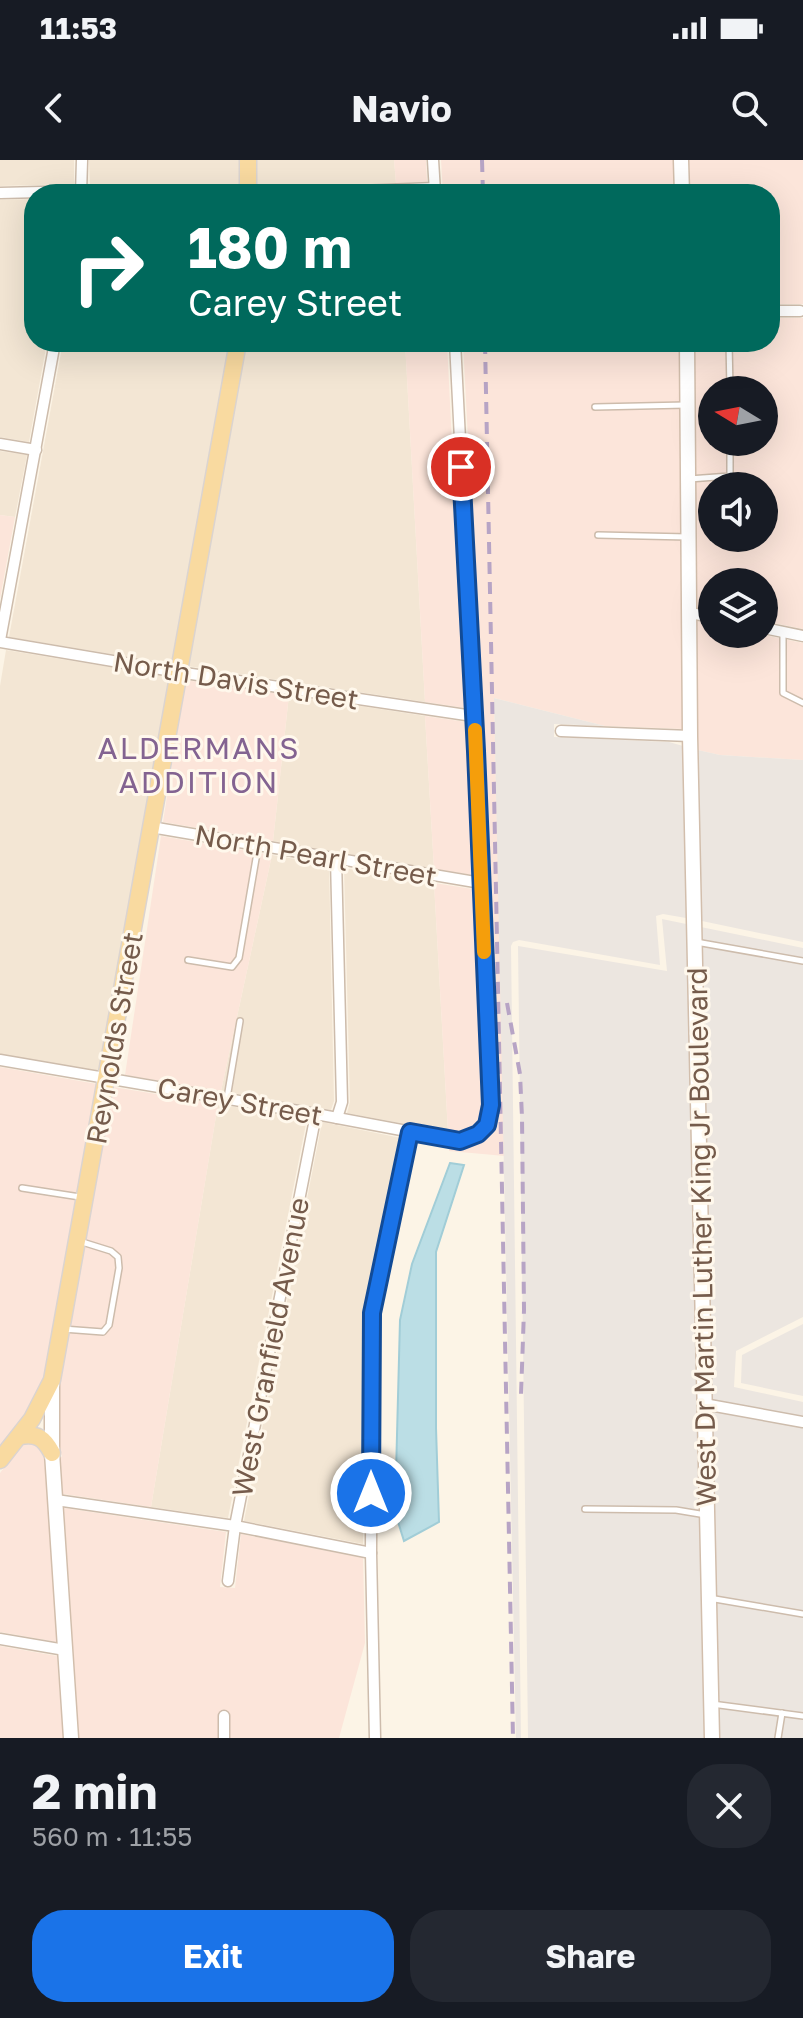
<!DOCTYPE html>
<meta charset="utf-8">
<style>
body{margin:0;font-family:"Golos Text",sans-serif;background:#242831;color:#f1f3f6;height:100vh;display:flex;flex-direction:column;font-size:30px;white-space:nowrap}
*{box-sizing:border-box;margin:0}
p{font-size:26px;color:#9ea1a6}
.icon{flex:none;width:44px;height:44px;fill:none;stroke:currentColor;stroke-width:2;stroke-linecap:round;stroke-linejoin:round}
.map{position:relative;height:1578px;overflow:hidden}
.drawer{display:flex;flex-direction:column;background:#171b24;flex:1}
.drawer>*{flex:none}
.top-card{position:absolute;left:24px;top:24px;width:756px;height:168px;border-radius:32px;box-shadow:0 8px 32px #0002;background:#00695c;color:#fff;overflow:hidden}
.needle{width:52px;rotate:280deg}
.controls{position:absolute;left:698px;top:216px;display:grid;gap:16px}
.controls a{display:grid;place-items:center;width:80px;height:80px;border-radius:50%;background:#171b24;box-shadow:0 8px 32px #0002;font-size:40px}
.pin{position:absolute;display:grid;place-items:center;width:68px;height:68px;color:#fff;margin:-34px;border:4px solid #fff;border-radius:50%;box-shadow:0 2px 8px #0007}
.me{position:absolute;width:88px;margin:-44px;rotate:0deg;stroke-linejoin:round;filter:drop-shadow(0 0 6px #0008)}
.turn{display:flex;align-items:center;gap:28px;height:168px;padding:0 32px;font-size:36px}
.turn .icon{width:104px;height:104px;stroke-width:2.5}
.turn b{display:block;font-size:56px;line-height:68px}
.round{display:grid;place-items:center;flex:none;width:84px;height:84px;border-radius:32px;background:#242831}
.overview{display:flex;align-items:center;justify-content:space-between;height:136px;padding:0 32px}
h1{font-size:48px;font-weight:700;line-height:60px}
.primary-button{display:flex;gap:16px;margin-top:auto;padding:16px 32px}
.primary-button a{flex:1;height:92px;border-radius:32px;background:#1a73e8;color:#fff;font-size:32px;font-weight:700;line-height:92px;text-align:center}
.primary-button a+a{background:#242831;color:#f1f3f6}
.status{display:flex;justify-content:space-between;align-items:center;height:56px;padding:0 40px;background:#171b24;direction:ltr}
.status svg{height:22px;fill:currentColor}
header{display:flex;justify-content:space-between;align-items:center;height:104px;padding:0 32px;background:#171b24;font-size:36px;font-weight:700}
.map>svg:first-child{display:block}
</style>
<div class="status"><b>11:53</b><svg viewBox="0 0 49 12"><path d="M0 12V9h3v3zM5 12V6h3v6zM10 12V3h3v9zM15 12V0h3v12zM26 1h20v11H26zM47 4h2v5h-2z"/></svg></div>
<header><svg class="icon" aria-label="back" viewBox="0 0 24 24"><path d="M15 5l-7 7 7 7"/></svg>Navio<svg class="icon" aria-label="search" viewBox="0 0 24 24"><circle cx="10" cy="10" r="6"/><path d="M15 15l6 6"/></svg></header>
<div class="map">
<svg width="803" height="1578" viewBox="0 0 803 1578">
<rect width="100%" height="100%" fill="#fcf4e6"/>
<g fill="#f3e6d4">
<polygon points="0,0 74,0 74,24 0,26"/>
<polygon points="89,0 240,0 240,28 90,24"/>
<polygon points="256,0 394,0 396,23 256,28"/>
<polygon points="34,39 34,182 47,182 29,282 0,277 0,40"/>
<polygon points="63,182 230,182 172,504 9,477"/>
<polygon points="246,182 405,182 425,542 187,506"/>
<polygon points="0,291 27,295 15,357 0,355"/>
<polygon points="6,490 170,517 100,911 0,894 0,526"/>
<polygon points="289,535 425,556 434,709 273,681"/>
<polygon points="272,695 329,705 334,941 331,950 221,931"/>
<polygon points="344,708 434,723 448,972 347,953 350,942"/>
<polygon points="218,944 307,959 228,1358 151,1347"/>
<polygon points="322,962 401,978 364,1153 363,1384 244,1361"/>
</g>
<g fill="#fce5da" fill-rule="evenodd">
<polygon points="394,0 426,0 427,22 396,23"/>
<polygon points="441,0 673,0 674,34 443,34"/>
<polygon points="689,0 803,0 803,144 770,144 770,34 690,34"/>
<path d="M 770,158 L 803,158 L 803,469 L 764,461 L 764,422 L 712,422 L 712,450 L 697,448 L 694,182 L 770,182 ZM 712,230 L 764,230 L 764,282 L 712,282 ZM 712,326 L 764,326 L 764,378 L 712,378 Z"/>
<polygon points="405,182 447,182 465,548 425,542"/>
<polygon points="463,182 679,182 683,569 605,566 494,538 505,996 449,991 449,986 464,988 477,982 479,983 488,977 487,975 494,967 499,946 484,591"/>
<polygon points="0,355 15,357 0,439"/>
<polygon points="697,461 712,464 712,474 759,474 803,483 803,600 720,595 698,590"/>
<polygon points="185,520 289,535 273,681 163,662"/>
<polygon points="425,556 466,562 473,715 434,709"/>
<polygon points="161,676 272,695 221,931 125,915"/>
<polygon points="434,723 473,729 483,945 479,962 473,968 459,974 448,972"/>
<polygon points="0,907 97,924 44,1219 25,1255 15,1270 11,1270 11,1274 0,1288"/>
<polygon points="113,927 218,944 151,1347 63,1334 60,1298 62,1296 60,1292 60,1222"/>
<polygon points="30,1281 39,1285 44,1295 57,1482 0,1472 0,1313 24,1282"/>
<polygon points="64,1348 226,1372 220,1427 235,1428 241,1374 363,1398 365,1483 339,1578 79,1578"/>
<polygon points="0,1486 57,1496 63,1578 0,1578"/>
</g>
<g fill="#ece6e0">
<polygon points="494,538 605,566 554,564 554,577 669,582 683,586 686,758 663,754 656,756 660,805 519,780 513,782 511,786 521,1578 516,1578"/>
<polygon points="698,590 720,595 803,600 803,782 702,761"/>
<polygon points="662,759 803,788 803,1157 736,1191 734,1227 803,1242 803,1578 528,1578 518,786 667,811"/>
<polygon points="803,1164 803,1236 741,1223 742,1195"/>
</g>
<polygon fill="#bbdee5" stroke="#a1cdd7" stroke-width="2" points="450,1003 464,1005 436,1092 436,1268 439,1362 404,1381 395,1352 400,1160 412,1104"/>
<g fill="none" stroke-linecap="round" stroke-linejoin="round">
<g stroke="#cdbcac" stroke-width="8">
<g id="lane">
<polyline points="729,182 730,230"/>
<polyline points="595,247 686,245"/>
<polyline points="689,319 730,316 730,282"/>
<polyline points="598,375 688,377"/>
<polyline points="783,473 783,533 803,543"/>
<polyline points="696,782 803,801"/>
<polyline points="188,800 232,807 239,798 258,687"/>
<polyline points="227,938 240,861"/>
<polyline points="22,1028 80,1037"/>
<polyline points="63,1169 103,1172 109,1165 119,1108 118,1097 111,1091 79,1081"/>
<polyline points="585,1349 676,1350 706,1355"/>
<polyline points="709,1438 803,1454"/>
<polyline points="712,1544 803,1556"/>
<polyline points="778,1578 782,1553"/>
</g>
</g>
<g stroke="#cdbcac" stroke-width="13">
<g id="street">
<polyline points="433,0 435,32"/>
<polyline points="0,33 82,31 206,34"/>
<polyline points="81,34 82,0"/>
<polyline points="280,34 435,28"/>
<polyline points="770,151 800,151"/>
<polyline points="0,284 36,290"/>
<polyline points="690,453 712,457"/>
<polyline points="764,468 803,476"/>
<polyline points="0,480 55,182"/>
<polyline points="0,482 178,512 473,556"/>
<polyline points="561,571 690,576"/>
<polyline points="151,667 481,723"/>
<polyline points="336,699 342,942 337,958"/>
<path d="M 0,900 L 316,954 L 460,981 C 483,972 486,970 491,945 L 476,591 L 455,182"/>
<polyline points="704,1244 803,1262"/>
<polyline points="56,1340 235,1366 371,1393"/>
<polyline points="228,1421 235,1366 316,954"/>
<polyline points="0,1479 65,1490"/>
<polyline points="224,1556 224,1578"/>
<polyline points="375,1578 371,1393 372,1153 410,972"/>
</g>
</g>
<g stroke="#d2beac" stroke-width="17">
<g id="secondary">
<polyline points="681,0 682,34"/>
<polyline points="687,182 690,576 712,1578"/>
<polyline points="52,1220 52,1293 71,1578"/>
</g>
</g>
<g stroke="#dbd4d0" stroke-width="19">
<g id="primary">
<polyline points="248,0 248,34"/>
<path d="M 20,1276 C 37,1273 44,1278 52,1293"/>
<polyline points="0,1300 32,1259 52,1220 238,182"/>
</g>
</g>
<use href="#lane" stroke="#fff" stroke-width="5"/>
<use href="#street" stroke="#fff" stroke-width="10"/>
<use href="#secondary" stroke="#fff" stroke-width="14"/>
<use href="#primary" stroke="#f9daa0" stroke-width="16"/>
<g stroke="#b7a4c5" stroke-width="4" stroke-dasharray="12 8" stroke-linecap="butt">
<polyline points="482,0 483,34"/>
<polyline points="485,182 513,1578"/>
<polyline points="507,843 520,914 522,957 524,1150 521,1235"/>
</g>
</g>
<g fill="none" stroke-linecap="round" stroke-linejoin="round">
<g stroke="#114b97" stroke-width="20">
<polyline id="route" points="371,1333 372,1153 410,972 460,981 478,974 487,965 491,945 476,591 461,307"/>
</g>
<use href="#route" stroke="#1a73e8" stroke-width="14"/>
<polyline stroke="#f59e0b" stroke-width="14" points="475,570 484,792"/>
</g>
<g text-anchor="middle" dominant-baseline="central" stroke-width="6" stroke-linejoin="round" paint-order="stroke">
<g font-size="28" fill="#755b4b" stroke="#fff8ec">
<text transform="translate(236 520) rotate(9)">North Davis Street</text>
<text transform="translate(316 695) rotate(10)">North Pearl Street</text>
<text transform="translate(114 878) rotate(-80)">Reynolds Street</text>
<text transform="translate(240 941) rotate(10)">Carey Street</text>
<text transform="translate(701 1077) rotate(-91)">West Dr Martin Luther King Jr Boulevard</text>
<text transform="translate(270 1187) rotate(-79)">West Granfield Avenue</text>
</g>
<g font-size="30" letter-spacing="2" fill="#836391" stroke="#fff8ec">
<text x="199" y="588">ALDERMANS<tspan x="199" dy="34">ADDITION</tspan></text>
</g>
</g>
</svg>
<div class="controls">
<a><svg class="needle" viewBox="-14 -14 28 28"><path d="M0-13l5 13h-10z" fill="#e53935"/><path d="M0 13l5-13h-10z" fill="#9ea1a6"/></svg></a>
<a><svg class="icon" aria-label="sound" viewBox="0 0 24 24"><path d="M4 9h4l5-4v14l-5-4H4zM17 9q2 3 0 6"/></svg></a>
<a><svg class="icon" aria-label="layers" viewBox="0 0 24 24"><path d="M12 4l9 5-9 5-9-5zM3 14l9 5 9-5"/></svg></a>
</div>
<div class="pin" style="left:461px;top:307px;background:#d93025"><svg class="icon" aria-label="arrive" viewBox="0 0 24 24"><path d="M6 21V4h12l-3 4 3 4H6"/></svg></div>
<svg class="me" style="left:371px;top:1333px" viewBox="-20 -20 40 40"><circle r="17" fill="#1a73e8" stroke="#fff" stroke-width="3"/><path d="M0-11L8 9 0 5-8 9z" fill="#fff"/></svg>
<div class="top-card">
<div class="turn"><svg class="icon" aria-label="right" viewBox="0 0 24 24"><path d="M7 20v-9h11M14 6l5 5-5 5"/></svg><div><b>180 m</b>Carey Street</div></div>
</div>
</div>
<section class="drawer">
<div class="overview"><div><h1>2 min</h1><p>560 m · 11:55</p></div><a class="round"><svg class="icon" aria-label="close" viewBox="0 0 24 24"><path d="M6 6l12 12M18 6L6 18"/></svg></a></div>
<div class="primary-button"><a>Exit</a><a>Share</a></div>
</section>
